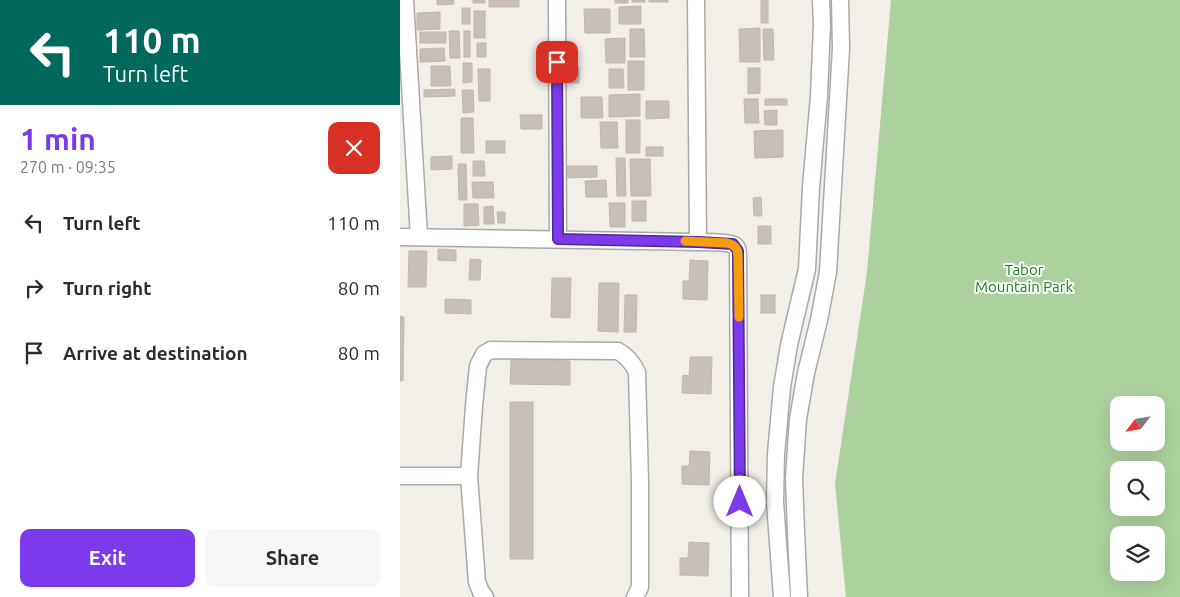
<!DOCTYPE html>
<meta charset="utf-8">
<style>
body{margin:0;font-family:Ubuntu,sans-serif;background:#f7f7f7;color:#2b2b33;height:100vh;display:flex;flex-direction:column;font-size:19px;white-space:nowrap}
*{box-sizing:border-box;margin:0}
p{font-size:16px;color:#7c7c81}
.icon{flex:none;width:28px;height:28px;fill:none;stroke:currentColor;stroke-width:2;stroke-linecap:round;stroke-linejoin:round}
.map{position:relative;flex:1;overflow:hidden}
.details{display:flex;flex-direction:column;background:#fff;width:400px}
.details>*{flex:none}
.guide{background:#00695c;color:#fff;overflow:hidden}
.needle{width:32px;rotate:239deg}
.tools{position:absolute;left:710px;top:396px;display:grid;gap:10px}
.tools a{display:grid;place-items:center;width:55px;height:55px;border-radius:10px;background:#fff;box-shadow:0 5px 20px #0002;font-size:25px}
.pin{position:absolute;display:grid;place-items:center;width:42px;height:42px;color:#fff;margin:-21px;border-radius:10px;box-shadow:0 2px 8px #0006}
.me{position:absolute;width:55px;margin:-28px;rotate:0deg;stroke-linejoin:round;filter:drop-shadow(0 0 4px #0008)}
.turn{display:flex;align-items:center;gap:18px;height:105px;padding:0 20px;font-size:22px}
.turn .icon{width:65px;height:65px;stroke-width:2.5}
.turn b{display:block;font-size:35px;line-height:42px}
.round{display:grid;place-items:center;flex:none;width:52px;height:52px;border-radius:10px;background:#f7f7f7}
.summary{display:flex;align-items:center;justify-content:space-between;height:85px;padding:0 20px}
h1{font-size:30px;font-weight:600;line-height:38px;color:#7c3aed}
.cta{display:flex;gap:10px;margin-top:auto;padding:10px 20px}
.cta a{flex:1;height:58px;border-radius:10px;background:#7c3aed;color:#fff;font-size:20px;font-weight:600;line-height:58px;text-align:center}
.cta a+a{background:#f7f7f7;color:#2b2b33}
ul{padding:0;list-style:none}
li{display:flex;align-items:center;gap:15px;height:65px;padding:0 20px}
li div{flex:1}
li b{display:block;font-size:19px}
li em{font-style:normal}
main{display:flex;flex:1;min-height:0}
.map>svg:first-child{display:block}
</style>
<main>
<section class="details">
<div class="guide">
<div class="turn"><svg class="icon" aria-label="left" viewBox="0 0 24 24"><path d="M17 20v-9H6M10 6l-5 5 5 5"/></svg><div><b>110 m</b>Turn left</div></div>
</div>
<div class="summary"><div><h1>1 min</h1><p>270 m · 09:35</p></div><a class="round" style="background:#d93025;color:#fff"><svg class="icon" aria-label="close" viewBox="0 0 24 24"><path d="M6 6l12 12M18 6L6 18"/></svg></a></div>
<ul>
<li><svg class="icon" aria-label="left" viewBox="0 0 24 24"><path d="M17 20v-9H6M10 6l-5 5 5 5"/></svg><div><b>Turn left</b></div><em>110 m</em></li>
<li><svg class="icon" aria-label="right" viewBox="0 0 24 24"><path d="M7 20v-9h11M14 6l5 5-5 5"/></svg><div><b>Turn right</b></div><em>80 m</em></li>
<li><svg class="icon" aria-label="arrive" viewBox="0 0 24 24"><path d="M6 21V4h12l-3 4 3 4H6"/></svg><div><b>Arrive at destination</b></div><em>80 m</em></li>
</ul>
<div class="cta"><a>Exit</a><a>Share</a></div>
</section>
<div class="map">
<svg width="780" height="597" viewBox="0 0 780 597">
<rect width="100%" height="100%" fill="#f2efe9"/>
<path fill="#add19e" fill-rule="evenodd" d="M 491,0 L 780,0 L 780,597 L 446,597 L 435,484 L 467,272 ZM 719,405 L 756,405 L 756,442 L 719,442 ZM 719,470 L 756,470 L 756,508 L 719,508 ZM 719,535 L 756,535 L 756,572 L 719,572 Z"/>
<g fill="#c7bfb8" stroke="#c4b6ab">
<polygon points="37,0 54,0 54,4 37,5"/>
<rect x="73" y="0" width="12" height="3"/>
<rect x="89" y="0" width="30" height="7"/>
<rect x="215" y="0" width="13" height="3"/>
<rect x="232" y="0" width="13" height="2"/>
<rect x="249" y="0" width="19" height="2"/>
<rect x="361" y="0" width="7" height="23"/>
<polygon points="241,6 241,24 219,24 219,7"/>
<rect x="62" y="8" width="8" height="16"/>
<polygon points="184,9 210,9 210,33 185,33"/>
<rect x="74" y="11" width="11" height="27"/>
<polygon points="40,12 40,29 17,30 17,13"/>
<polygon points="360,28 360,62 340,62 339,29"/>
<polygon points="230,29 244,29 245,57 230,57"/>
<polygon points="363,29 373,29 374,60 364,60"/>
<polygon points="49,31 59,31 60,58 50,58"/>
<rect x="64" y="31" width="6" height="26"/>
<rect x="20" y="32" width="26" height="11"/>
<polygon points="225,38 225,63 206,63 205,39"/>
<rect x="77" y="43" width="9" height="14"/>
<polygon points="44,48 45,61 20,62 20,49"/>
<rect x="228" y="61" width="16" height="29"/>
<polygon points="63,63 72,63 72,82 63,83"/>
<polygon points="31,66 50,66 51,86 31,86"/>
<polygon points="166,67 179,67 179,83 167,83"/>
<polygon points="348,68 360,68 360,93 348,94"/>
<polygon points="78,69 90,69 90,101 79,101"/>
<polygon points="209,69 223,69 224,88 209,88"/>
<polygon points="55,89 55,96 24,97 24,90"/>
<polygon points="62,90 73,90 74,112 63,113"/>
<polygon points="240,94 240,116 209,117 209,95"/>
<polygon points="181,97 202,97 203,118 181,118"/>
<polygon points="344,99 358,99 359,123 345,123"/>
<rect x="365" y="99" width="22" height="6"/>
<polygon points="246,101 269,101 269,118 246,119"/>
<polygon points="377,110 377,125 365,125 364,111"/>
<polygon points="120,115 142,115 142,129 121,129"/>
<polygon points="61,118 73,118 74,153 61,153"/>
<rect x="226" y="120" width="14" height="33"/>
<polygon points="200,122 217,122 218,148 201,148"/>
<polygon points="383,130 383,157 355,158 354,131"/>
<rect x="86" y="141" width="19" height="12"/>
<rect x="246" y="147" width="17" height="9"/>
<polygon points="52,156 52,169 31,170 31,157"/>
<polygon points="216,158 225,158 226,196 217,196"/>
<polygon points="230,159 250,159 251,196 231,196"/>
<polygon points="73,161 84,161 85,176 73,176"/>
<polygon points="58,164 66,164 67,200 59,200"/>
<polygon points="167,166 197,166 197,177 168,178"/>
<polygon points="206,180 207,197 186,197 185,181"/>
<polygon points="72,182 93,182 94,198 73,198"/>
<polygon points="361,197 362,216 354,216 353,198"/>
<rect x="232" y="201" width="14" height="20"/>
<polygon points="209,203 225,203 225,227 210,227"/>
<polygon points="64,204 78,204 79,225 64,226"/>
<polygon points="93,206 94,224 84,224 84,207"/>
<polygon points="97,212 105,212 105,223 98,223"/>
<rect x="358" y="226" width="13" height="18"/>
<polygon points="38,249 56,250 56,261 38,260"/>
<polygon points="9,251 27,251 26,287 8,287"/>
<polygon points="70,259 81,260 80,280 69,280"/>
<polygon points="290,260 308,261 307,300 283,299 283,281 289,281"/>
<polygon points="152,278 171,278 170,318 151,317"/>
<polygon points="199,283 219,283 218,332 198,331"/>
<polygon points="225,295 237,295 236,332 224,332"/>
<rect x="361" y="295" width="14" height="18"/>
<polygon points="45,299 71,300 71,314 45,313"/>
<polygon points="0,316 4,317 3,381 0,381"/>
<polygon points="290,357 312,357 311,394 282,393 283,375 289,376"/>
<polygon points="111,358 170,361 170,385 110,384"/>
<rect x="110" y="402" width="23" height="157"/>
<polygon points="290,451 310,452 309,485 282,484 282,466 289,466"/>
<polygon points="289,542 309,543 308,576 280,575 280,558 288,558"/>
</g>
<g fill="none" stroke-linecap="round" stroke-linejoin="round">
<g stroke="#a9a9a9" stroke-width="19">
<g id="minor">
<polyline points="5,0 19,237"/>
<polyline points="157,0 158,239"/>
<polyline points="296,0 298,242"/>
<path d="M 0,237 L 298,242 C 305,242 328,242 334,245 C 338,247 338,252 338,256 L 340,597"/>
<polyline points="0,476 69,476"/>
<path d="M 85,597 L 81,592 L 77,582 L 69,476 L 74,406 L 78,366 L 84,354 L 91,350 L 218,351 C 227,356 232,362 237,372 L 240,482 L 240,587 L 235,597"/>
<polyline points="382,597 375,502 376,454 382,387 389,345 407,269 411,187 419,96 422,25 421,0"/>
<polyline points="399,597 396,533 394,478 398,419 406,373 419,320 428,272 441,48 440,0"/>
</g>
</g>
<use href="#minor" stroke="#fff" stroke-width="16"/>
</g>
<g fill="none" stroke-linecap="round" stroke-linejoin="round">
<g stroke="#51269a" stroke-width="12">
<polyline id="route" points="157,62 158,239 298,242 333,244 338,251 340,502"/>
</g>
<use href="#route" stroke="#7c3aed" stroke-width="9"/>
<path stroke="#f59e0b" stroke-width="9" d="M 285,241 L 327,243 C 335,245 338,248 338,256 L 339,317"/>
</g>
<g text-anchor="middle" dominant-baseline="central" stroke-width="4" stroke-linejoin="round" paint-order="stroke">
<g font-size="15" fill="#0c8416" stroke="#fff">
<text x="624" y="269">Tabor<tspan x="624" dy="17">Mountain Park</tspan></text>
</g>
</g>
</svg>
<div class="tools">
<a><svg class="needle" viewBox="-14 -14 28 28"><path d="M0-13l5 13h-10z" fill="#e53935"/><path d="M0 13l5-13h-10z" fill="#7c7c81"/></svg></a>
<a><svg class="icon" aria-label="search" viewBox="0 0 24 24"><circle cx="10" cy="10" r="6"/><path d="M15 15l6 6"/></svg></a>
<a><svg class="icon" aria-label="layers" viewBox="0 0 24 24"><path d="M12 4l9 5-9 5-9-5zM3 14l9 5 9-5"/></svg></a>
</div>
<div class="pin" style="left:157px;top:62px;background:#d93025"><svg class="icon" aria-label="arrive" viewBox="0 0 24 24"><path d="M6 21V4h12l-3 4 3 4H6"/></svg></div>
<svg class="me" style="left:340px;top:502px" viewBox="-20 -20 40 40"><circle r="19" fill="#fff"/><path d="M0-13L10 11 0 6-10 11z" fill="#7c3aed"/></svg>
</div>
</main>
